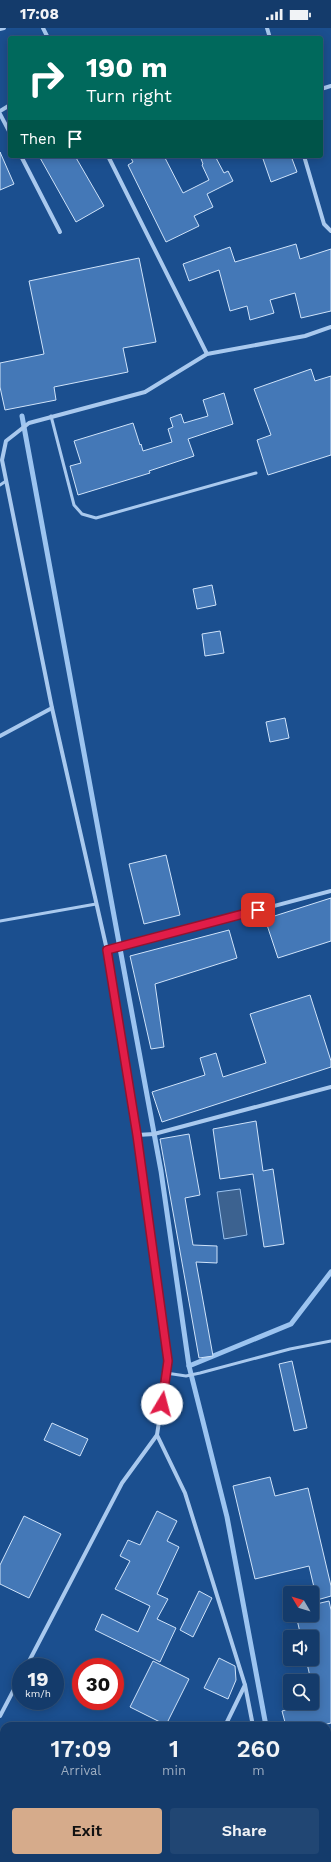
<!DOCTYPE html>
<style>
body{margin:0;font-family:"Work Sans",sans-serif;background:#214673;color:#f1f3f6;height:100vh;display:flex;flex-direction:column;font-size:15px;white-space:nowrap}
*{box-sizing:border-box;margin:0}
p{font-size:13px;color:#9dadc1}
.icon{flex:none;width:22px;height:22px;fill:none;stroke:currentColor;stroke-width:2;stroke-linecap:round;stroke-linejoin:round}
.map{position:relative;flex:1;overflow:hidden}
.drawer{position:absolute;left:0px;top:1694px;width:331px;height:140px;display:flex;flex-direction:column;background:#143b6b;border-radius:12px 12px 0 0;box-shadow:0 2px 10px #0003,0 0 0 1px #33557e}
.drawer>*{flex:none}
.hud{position:absolute;left:8px;top:8px;width:315px;height:122px;border-radius:4px;box-shadow:0 2px 10px #0003,0 0 0 1px #33557e;background:#00695c;color:#fff;overflow:hidden}
.needle{width:26px;rotate:308deg}
.controls{position:absolute;left:283px;top:1558px;display:grid;gap:8px}
.controls a{display:grid;place-items:center;width:36px;height:36px;border-radius:4px;background:#143b6b;box-shadow:0 2px 10px #0003,0 0 0 1px #33557e;font-size:20px}
.speed{position:absolute;left:12px;top:1630px;display:flex;gap:8px;font-size:20px;font-weight:700;text-align:center}
.speed>*{display:grid;place-content:center;width:52px;height:52px;border-radius:50%;background:#143b6b;box-shadow:0 2px 10px #0003,0 0 0 1px #33557e;line-height:1}
.speed small{font-size:10px;font-weight:400}
.speed .limit{border:6px solid #d22;background:#fff;color:#111}
.pin{position:absolute;display:grid;place-items:center;width:34px;height:34px;color:#fff;margin:-17px;border-radius:8px;box-shadow:0 2px 6px #0006}
.me{position:absolute;width:44px;margin:-22px;rotate:8deg;stroke-linejoin:round;filter:drop-shadow(0 0 3px #0008)}
.turn{display:flex;align-items:center;gap:14px;height:84px;padding:0 12px;font-size:18px}
.turn .icon{width:52px;height:52px;stroke-width:2.5}
.turn b{display:block;font-size:28px;line-height:34px}
.then{display:flex;align-items:center;height:38px;padding:0 12px;background:#0003;gap:8px;font-size:15px}
.eta{display:flex;justify-content:space-evenly;align-items:center;height:68px;text-align:center}
.eta b{font-size:24px;font-weight:600;line-height:28px}
.button{display:flex;gap:8px;margin-top:auto;padding:8px 12px}
.button a{flex:1;height:46px;border-radius:4px;background:#d6ab8b;color:#111;font-size:16px;font-weight:600;line-height:46px;text-align:center}
.button a+a{background:#214673;color:#f1f3f6}
.status{display:flex;justify-content:space-between;align-items:center;height:28px;padding:0 20px;background:#143b6b;direction:ltr}
.status svg{height:11px;fill:currentColor}
.map>svg:first-child{display:block}
</style>
<div class="status"><b>17:08</b><svg viewBox="0 0 49 12"><path d="M0 12V9h3v3zM5 12V6h3v6zM10 12V3h3v9zM15 12V0h3v12zM26 1h20v11H26zM47 4h2v5h-2z"/></svg></div>
<div class="map">
<svg width="331" height="1834" viewBox="0 0 331 1834">
<rect width="100%" height="100%" fill="#1b4f8f"/>
<polygon fill="#2e69ad" points="331,1774 331,1834 309,1834 308,1830 327,1830 327,1775"/>
<polygon fill="#3c6290" stroke="#9cc4f0" points="240,1161 247,1207 224,1211 217,1164"/>
<g fill="none" stroke-linecap="round" stroke-linejoin="round">
<g stroke="#9cc4f0" stroke-width="5">
<polyline points="22,388 161,1143 189,1338 227,1489 266,1698"/>
<polyline points="189,1338 291,1296 331,1244"/>
<polyline points="290,1830 291,1834"/>
</g>
</g>
<g fill="#4478b7" stroke="#cfe3fa">
<polygon points="0,124 14,156 0,162"/>
<polygon points="39,128 75,128 104,178 76,194"/>
<polygon points="130,128 164,128 183,165 209,152 202,137 203,136 200,128 215,128 224,145 228,143 233,153 207,166 213,179 194,188 199,198 166,214 128,137 133,134"/>
<polygon points="262,128 291,128 297,144 271,154"/>
<polygon points="296,216 300,231 331,221 331,283 301,290 295,265 270,272 274,285 250,292 247,278 230,283 219,242 189,253 183,236 230,219 235,234"/>
<polygon points="139,230 156,314 123,320 128,344 54,359 56,372 5,382 0,359 0,335 44,326 29,253"/>
<polygon points="311,341 315,353 331,348 331,427 268,447 257,412 271,407 254,361"/>
<polygon points="224,365 233,396 188,411 194,428 149,443 150,445 78,467 70,438 81,435 74,413 133,395 140,417 141,416 143,423 172,414 168,401 173,399 170,390 181,386 184,395 208,388 203,372"/>
<polygon points="212,557 216,577 197,581 193,561"/>
<polygon points="220,603 224,625 205,628 202,606"/>
<polygon points="285,690 289,710 270,714 266,694"/>
<polygon points="166,827 180,887 144,896 129,836"/>
<polygon points="331,870 331,913 278,930 265,891"/>
<polygon points="229,902 237,930 155,956 164,1019 151,1021 130,928"/>
<polygon points="310,967 331,1033 331,1039 162,1094 152,1064 205,1047 200,1030 216,1025 223,1049 266,1035 250,986"/>
<polygon points="256,1093 263,1143 273,1141 284,1216 264,1219 253,1146 220,1151 213,1101"/>
<polygon points="189,1106 200,1167 185,1170 193,1217 217,1218 217,1235 196,1234 213,1328 199,1330 160,1111"/>
<polygon points="292,1333 307,1400 294,1403 279,1336"/>
<polygon points="52,1395 88,1411 80,1428 44,1412"/>
<polygon points="270,1449 275,1468 308,1460 331,1558 331,1568 317,1572 309,1538 255,1551 233,1458"/>
<polygon points="157,1483 177,1493 167,1513 179,1519 157,1566 168,1571 157,1591 176,1600 160,1634 95,1602 102,1586 138,1604 150,1578 115,1561 130,1533 120,1528 128,1512 140,1517"/>
<polygon points="24,1488 61,1506 29,1570 0,1556 0,1537"/>
<polygon points="199,1563 212,1570 193,1609 180,1602"/>
<polygon points="329,1573 331,1582 331,1695 319,1698 286,1698 282,1683 316,1675 306,1631 312,1631 312,1609 301,1609 296,1587 312,1587 312,1577"/>
<polygon points="219,1630 235,1638 236,1652 228,1671 204,1660"/>
<polygon points="153,1633 189,1651 166,1697 130,1679"/>
</g>
<g fill="none" stroke-linecap="round" stroke-linejoin="round">
<g stroke="#a9c9ee" stroke-width="3">
<polyline points="51,388 74,477 82,486 96,490 256,445"/>
<polyline points="0,457 6,453"/>
<polyline points="0,893 96,876"/>
<polyline points="166,1345 186,1348 200,1345 290,1321 331,1313"/>
</g>
<g stroke="#a9c9ee" stroke-width="4">
<polyline points="43,0 48,10"/>
<polyline points="267,0 270,10"/>
<polyline points="0,1 4,0"/>
<polyline points="321,61 331,58"/>
<polyline points="0,83 10,77"/>
<polyline points="0,86 10,105"/>
<polyline points="21,128 60,204"/>
<polyline points="108,128 207,326 305,308 331,299"/>
<polyline points="304,128 324,196 331,203"/>
<polyline points="0,708 52,680"/>
<polyline points="107,922 331,863"/>
<polyline points="137,1107 154,1106 331,1059"/>
<polyline points="157,1407 185,1465 245,1657 253,1698"/>
<polyline points="26,1639 122,1455 157,1407 168,1333 137,1107 107,922 52,680 2,432 6,413 29,395 145,364 207,326"/>
<polyline points="0,1688 21,1648"/>
<polyline points="225,1698 245,1657"/>
<polyline points="279,1830 279,1834"/>
<polyline points="158,1834 160,1830"/>
</g>
</g>
<g fill="none" stroke-linecap="round" stroke-linejoin="round">
<g stroke="#92132f" stroke-width="10">
<polyline id="route" points="162,1376 168,1333 137,1107 107,922 258,882"/>
</g>
<use href="#route" stroke="#e11d48" stroke-width="7"/>
</g>
</svg>
<div class="controls">
<a><svg class="needle" viewBox="-14 -14 28 28"><path d="M0-13l5 13h-10z" fill="#e53935"/><path d="M0 13l5-13h-10z" fill="#9dadc1"/></svg></a>
<a><svg class="icon" aria-label="sound" viewBox="0 0 24 24"><path d="M4 9h4l5-4v14l-5-4H4zM17 9q2 3 0 6"/></svg></a>
<a><svg class="icon" aria-label="search" viewBox="0 0 24 24"><circle cx="10" cy="10" r="6"/><path d="M15 15l6 6"/></svg></a>
</div>
<div class="speed"><div>19<small>km/h</small></div><div class="limit">30</div></div>
<div class="pin" style="left:258px;top:882px;background:#d93025"><svg class="icon" aria-label="arrive" viewBox="0 0 24 24"><path d="M6 21V4h12l-3 4 3 4H6"/></svg></div>
<svg class="me" style="left:162px;top:1376px" viewBox="-20 -20 40 40"><circle r="19" fill="#fff"/><path d="M0-13L10 11 0 6-10 11z" fill="#e11d48"/></svg>
<div class="hud">
<div class="turn"><svg class="icon" aria-label="right" viewBox="0 0 24 24"><path d="M7 20v-9h11M14 6l5 5-5 5"/></svg><div><b>190 m</b>Turn right</div></div>
<div class="then">Then<svg class="icon" aria-label="arrive" viewBox="0 0 24 24"><path d="M6 21V4h12l-3 4 3 4H6"/></svg></div>
</div>
<section class="drawer">
<div class="eta">
<div><b>17:09</b><p>Arrival</p></div>
<div><b>1</b><p>min</p></div>
<div><b>260</b><p>m</p></div>
</div>
<div class="button"><a>Exit</a><a>Share</a></div>
</section>
</div>
